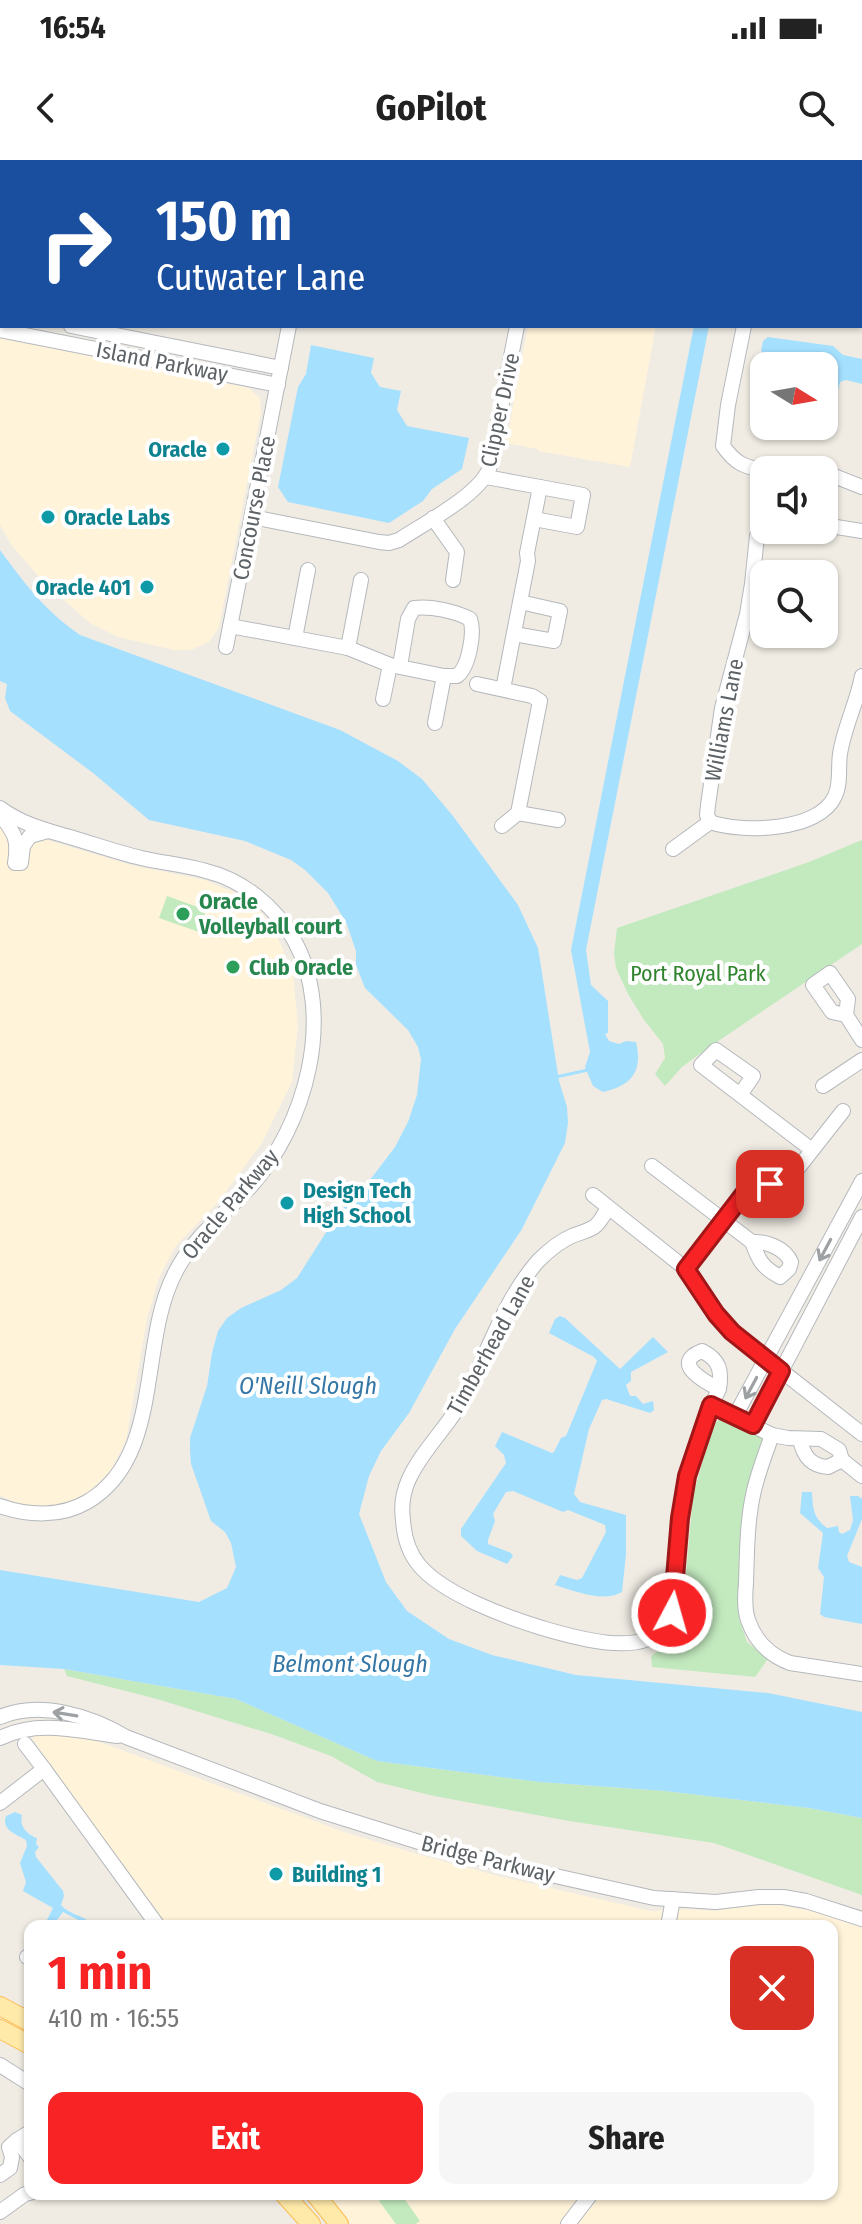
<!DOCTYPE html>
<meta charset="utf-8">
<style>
body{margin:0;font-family:"Fira Sans Condensed",sans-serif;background:#f6f6f6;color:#222;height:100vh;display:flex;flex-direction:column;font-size:30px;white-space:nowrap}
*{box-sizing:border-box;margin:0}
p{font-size:26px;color:#767676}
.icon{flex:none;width:44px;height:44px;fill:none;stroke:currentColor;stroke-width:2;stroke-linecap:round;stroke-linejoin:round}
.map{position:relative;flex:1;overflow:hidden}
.panel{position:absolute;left:24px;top:1760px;width:814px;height:280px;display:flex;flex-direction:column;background:#fff;border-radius:16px;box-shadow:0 2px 6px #0004}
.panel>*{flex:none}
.banner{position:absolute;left:0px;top:0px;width:862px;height:168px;box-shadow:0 2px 6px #0004;background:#1a4fa0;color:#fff;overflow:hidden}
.needle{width:52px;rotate:101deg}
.tools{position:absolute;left:750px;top:192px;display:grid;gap:16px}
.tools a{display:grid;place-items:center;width:88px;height:88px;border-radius:16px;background:#fff;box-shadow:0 2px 6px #0004;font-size:40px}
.pin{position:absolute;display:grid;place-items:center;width:68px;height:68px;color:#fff;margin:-34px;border-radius:16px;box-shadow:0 4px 12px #0006}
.me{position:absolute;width:88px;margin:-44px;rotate:6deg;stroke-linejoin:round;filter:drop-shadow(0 0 6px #0008)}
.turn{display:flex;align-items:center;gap:28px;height:168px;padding:0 24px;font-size:36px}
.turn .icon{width:104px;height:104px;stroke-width:2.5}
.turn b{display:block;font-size:56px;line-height:68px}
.round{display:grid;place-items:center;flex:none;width:84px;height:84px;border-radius:16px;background:#f6f6f6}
.overview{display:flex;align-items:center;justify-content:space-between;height:136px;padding:0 24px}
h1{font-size:48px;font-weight:700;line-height:60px;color:#f82325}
.primary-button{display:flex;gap:16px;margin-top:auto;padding:16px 24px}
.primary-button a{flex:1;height:92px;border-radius:16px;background:#f82325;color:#fff;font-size:32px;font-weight:700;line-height:92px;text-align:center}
.primary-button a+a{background:#f6f6f6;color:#222}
.status{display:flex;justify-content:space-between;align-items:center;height:56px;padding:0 40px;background:#fff;direction:ltr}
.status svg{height:22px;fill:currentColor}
header{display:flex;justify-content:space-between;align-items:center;height:104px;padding:0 24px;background:#fff;font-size:36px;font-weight:700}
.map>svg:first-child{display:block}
</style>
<div class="status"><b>16:54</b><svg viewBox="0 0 49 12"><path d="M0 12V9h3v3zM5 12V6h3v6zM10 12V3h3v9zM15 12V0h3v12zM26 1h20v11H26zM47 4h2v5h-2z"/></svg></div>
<header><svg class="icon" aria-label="back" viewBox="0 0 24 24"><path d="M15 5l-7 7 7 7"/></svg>GoPilot<svg class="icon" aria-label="search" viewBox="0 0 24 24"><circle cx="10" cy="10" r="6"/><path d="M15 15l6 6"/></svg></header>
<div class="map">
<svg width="862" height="2064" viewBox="0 0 862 2064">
<rect width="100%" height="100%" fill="#f0ece4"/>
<g fill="#fff3da">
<polygon points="528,166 656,166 630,307 538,291 538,289 506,283"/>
<polygon points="0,178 249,228 260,239 261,252 219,467 209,482 191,490 174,490 118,477 90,463 64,440 58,430 38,416 12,386 0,365"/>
<polygon points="0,666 131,705 205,720 238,734 255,746 271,763 293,812 298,866 292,922 262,983 218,1042 175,1087 158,1120 147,1159 126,1280 112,1309 88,1333 59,1346 24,1347 0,1335"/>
<polygon points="58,1574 89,1578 344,1672 417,1694 502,1717 651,1751 689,1749 714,1751 760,1744 779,1745 811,1751 862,1768 862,2064 350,2064 326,2034 832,2034 832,1766 165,1766 32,1578 34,1576"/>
</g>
<g fill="#c3eabf">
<polygon points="862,680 862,784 708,888 682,907 665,926 655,914 665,898 663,884 644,860 628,834 616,808 614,793 617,768 809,702"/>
<polygon points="167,736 206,750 199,772 159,758"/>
<path d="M 725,1258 L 761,1276 L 763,1285 L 739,1423 L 739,1458 L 747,1482 L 768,1499 L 755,1517 L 652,1507 L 651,1496 C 666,1486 676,1477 684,1461 L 678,1454 L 679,1444 L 684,1437 L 693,1335 L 713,1266 L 717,1261 Z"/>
<polygon points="64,1509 236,1539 377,1601 540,1622 665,1631 809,1648 862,1658 862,1735 714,1683 569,1661 434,1636 377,1622 331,1596 274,1575 157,1539 67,1516"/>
<polygon points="388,2034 401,2034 420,2061 416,2064 396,2064 379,2041"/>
</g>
<g fill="#a5e0ff">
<path d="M 694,166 L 709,166 L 586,790 L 591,825 L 608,841 L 608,873 L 605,874 L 609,881 L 619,884 L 626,881 L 636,882 C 643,911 632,926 603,932 L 593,926 L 585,907 L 590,892 L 571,790 Z"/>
<polygon points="768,177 833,186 843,195 862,199 862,224 846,220 840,222 833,251 828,253 834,215 833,211 824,206 765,195 761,191 763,181"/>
<polygon points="311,185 374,198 371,213 380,227 401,231 397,250 407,266 469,278 462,309 432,329 423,341 389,363 288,342 278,327 298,227 306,214"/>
<path d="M 0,390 C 25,424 44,450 80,475 L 340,570 L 398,601 L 422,619 L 453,656 L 518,745 L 538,788 L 559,921 L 567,947 L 568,963 L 565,983 L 522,1069 L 455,1169 L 409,1253 L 381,1291 L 369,1316 L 359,1354 L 386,1422 L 407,1451 L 449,1479 L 492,1495 L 576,1515 L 768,1533 L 862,1552 L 862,1658 L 809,1648 L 665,1631 L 540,1622 L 377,1601 L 236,1539 L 64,1509 L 0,1505 L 0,1410 L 199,1442 L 227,1428 L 236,1407 L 231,1383 L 225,1372 L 211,1361 L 191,1304 L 190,1291 L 190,1278 L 207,1226 L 212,1193 L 218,1171 L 227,1158 L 241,1148 L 281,1130 L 297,1118 L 339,1052 L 373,1016 L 395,987 L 408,962 L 417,935 L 421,899 L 418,887 L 408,870 L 365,828 L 356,805 L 356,791 L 346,762 L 328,733 L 305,710 L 291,700 L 245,681 L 149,660 L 93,613 L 10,551 L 5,538 L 7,524 L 0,521 Z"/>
<path d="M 560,1156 L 565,1158 L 620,1209 L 653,1177 L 668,1192 L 631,1212 L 631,1221 L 626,1225 L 630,1236 L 636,1236 L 643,1244 L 653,1241 L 654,1250 L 650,1253 L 606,1239 L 602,1240 L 589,1269 L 574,1334 L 580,1342 L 626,1355 L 626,1394 L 622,1432 C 604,1443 574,1431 555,1425 L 560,1415 L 577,1420 L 582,1418 L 606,1372 L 605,1365 L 568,1350 L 563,1352 L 513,1331 L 506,1332 L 493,1354 L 495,1361 L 488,1380 L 488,1384 L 511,1393 L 513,1396 L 507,1404 L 477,1391 L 461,1376 L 461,1369 L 506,1303 L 504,1295 L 495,1286 L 502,1272 L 552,1293 L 554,1292 L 561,1278 L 566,1276 L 597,1201 L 594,1197 L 549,1173 L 555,1159 Z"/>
<path d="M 802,1332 L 812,1332 C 813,1349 813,1357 827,1368 L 838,1366 L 839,1372 L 842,1374 L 850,1370 L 853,1360 L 850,1336 L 858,1336 L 862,1339 L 862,1359 L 847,1396 L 849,1402 L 862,1407 L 862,1464 L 824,1457 L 820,1454 L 824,1417 L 818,1408 L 823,1373 L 800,1353 Z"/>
<path d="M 15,1652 L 22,1655 C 19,1667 28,1675 37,1678 L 36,1684 L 39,1687 L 35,1692 L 36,1697 L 63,1731 L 64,1736 L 61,1745 C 69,1755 86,1755 93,1766 L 87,1766 L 86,1764 L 63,1752 L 52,1766 L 44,1766 L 53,1748 L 23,1731 L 26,1722 L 20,1703 L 27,1686 L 26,1680 C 16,1674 1,1670 6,1656 Z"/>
</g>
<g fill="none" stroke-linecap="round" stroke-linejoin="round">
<polyline stroke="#a5e0ff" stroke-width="3" points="556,917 588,910"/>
<g stroke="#b5b8bc" stroke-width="16">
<g id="minor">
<polyline points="318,2 319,0"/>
<polyline points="330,2 331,0"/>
<polyline points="787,2 788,0"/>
<polyline points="0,152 2,152"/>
<polyline points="71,166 281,208"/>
<path d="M 744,166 L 728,245 L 723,286 C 736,304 743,306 764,311"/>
<polyline points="0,170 278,225"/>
<polyline points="824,312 862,327"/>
<polyline points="486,317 540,327 527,393 528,401 503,529"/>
<path d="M 252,357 L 379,382 L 389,383 L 399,380 C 423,364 479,335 489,309 L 517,166"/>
<polyline points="433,358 457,392 453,420"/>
<polyline points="534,359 577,367 583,335 540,327"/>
<polyline points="824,365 862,371"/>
<path d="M 230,466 L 348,488 L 390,505 L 444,516 L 457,516 C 469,507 475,472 470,459 C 455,451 431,446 414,448 L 408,459 L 400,506"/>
<polyline points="514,474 554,481 560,451 520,442"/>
<polyline points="295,478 308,410"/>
<polyline points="226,487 289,166"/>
<polyline points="348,488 361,420"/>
<polyline points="477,524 532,536 540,541 518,653 502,666"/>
<polyline points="383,539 390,505"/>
<polyline points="435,563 444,516"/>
<path d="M 0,648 C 20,663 42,669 66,676 C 91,683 116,692 141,698 C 163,703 185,705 206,711 C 243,720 276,747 294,780 C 336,855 306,966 250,1027 C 224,1055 193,1077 175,1113 C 138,1184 164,1297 87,1342 C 61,1357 29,1356 0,1346"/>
<polyline points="518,653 558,660"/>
<path d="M 0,654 C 14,673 19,678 15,703 L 21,703 L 23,686 L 30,676 L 48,671"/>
<polyline points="710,662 707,655 708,645 722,548 747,454 752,424 757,376 764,366"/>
<path d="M 710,662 C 741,673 819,672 835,636 C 841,624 838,607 840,594 C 844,567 857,543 862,516"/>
<polyline points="673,689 710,662"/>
<polyline points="846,855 832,852 813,825 830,813 848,839 846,855 862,880"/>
<polyline points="823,926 862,900"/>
<polyline points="740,935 753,916 716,890 701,905 812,990"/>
<path d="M 652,1006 L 752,1082 C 766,1081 785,1088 791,1102 L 789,1109 L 780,1117 C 762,1107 759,1101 752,1082"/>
<polyline points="593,1035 686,1109 716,1154 732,1172 862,1274"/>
<path d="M 608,1048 C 604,1054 600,1063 594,1067 C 588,1071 579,1073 572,1076 C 558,1082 548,1091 538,1101 C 501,1144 490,1191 463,1239 C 448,1267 422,1290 409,1319 C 403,1332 401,1346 403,1360 C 404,1376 409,1393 419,1405 C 443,1434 506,1457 542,1468 C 573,1477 638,1497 663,1469 C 676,1455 674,1434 676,1417 C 678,1383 680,1348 688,1315 C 694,1286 706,1256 719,1229 C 705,1222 670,1203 702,1191 C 720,1200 722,1211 719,1229"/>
<polyline points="686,1109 746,1031 752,1026 788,1021 843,951"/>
<polyline points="711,1245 772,1275 788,1278 821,1279 839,1290 842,1300 862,1316"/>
<polyline points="735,1256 862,1021"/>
<polyline points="753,1265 862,1057"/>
<path d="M 772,1275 C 765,1295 757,1315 753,1335 C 747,1363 747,1394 746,1423 C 745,1435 744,1448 748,1460 C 755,1481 769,1495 790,1503 L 862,1514"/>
<path d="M 800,1279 C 803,1295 810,1306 828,1307 L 842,1300"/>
<path d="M 0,1557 C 40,1540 91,1556 126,1577 L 320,1651 L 419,1682 L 497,1703 L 654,1738 L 716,1742 L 759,1737 L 783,1737 L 806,1741 L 862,1759"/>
<path d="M 0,1578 C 38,1559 78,1571 118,1576"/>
<polyline points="25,1584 44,1609"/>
<polyline points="0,1643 44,1609 158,1766"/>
<polyline points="668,1766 673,1739"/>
<polyline points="27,1797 30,1798"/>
<polyline points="0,1905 30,1924"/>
<polyline points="30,1972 17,1980 30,1997"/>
<polyline points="0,2015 10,2008 12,1997 9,1987 17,1980"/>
<polyline points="0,2052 25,2034 30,2033"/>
<polyline points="568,2064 591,2034"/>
</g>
</g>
<g stroke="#fdbd50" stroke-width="20">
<g id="major">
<polyline points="0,1846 30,1862"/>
<polyline points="0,1869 30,1885"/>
<polyline points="284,2034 311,2064"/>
<polyline points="315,2034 339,2064"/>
</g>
</g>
<use href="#minor" stroke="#fff" stroke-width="14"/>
<use href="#major" stroke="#ffeaaa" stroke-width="18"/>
</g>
<defs><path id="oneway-shaft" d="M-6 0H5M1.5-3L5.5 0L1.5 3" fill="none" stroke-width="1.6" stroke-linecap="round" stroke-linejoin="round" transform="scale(2)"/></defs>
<g stroke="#9da1a3">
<use href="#oneway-shaft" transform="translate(825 1090) rotate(118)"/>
<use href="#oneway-shaft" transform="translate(751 1228) rotate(118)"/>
<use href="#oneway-shaft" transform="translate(65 1554) rotate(-171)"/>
</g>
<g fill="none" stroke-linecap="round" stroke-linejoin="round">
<g stroke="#a11718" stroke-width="20">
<polyline id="route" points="672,1453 680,1358 687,1316 711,1245 753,1265 781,1211 732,1172 716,1154 686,1109 746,1031 752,1026 770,1024"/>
</g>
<use href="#route" stroke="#f82325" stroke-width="14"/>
</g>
<g fill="#0f9aa8" stroke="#fff" stroke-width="3">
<circle cx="223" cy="289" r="8"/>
<circle cx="48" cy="357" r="8"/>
<circle cx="147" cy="427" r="8"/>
<circle cx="287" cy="1043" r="8"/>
<circle cx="276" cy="1714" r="8"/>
</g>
<g fill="#2e9e5b" stroke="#fff" stroke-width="3">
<circle cx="183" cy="754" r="8"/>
<circle cx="233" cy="807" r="8"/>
</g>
<g text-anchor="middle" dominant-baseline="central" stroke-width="8" stroke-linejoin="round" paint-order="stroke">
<g font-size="22" fill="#5c6266" stroke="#fff">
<text transform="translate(162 202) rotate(11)">Island Parkway</text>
<text transform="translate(500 250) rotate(-78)">Clipper Drive</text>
<text transform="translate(254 348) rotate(-79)">Concourse Place</text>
<text transform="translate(724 560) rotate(-79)">Williams Lane</text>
<text transform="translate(230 1044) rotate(-50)">Oracle Parkway</text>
<text transform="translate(491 1185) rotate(-61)">Timberhead Lane</text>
<text transform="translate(488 1699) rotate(14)">Bridge Parkway</text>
</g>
<g font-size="22" font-weight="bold" fill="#0d838f" stroke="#fff" text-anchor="start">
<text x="207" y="289" text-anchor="end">Oracle</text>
<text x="64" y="357">Oracle Labs</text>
<text x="131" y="427" text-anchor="end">Oracle 401</text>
<text x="303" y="1030">Design Tech<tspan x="303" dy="25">High School</tspan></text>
<text x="292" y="1714">Building 1</text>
</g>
<g font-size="22" font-weight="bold" fill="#27864d" stroke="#fff" text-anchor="start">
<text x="199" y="741">Oracle<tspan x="199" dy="25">Volleyball court</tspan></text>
<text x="249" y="807">Club Oracle</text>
</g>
<g font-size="22" fill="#30842d" stroke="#fff">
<text x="698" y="813">Port Royal Park</text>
</g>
<g font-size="24" font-style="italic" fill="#3477a7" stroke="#fff">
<text x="308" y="1226">O'Neill Slough</text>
<text x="350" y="1504">Belmont Slough</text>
</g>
</g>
</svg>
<div class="tools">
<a><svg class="needle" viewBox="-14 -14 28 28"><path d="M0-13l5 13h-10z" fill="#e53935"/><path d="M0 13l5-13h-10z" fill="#767676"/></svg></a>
<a><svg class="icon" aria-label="sound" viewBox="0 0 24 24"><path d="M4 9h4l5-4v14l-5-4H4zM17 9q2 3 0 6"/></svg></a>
<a><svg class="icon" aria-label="search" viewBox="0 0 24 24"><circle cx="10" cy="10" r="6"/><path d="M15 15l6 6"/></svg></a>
</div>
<div class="pin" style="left:770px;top:1024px;background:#d93025"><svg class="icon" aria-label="arrive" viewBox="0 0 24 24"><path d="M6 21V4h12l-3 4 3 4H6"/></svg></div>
<svg class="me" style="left:672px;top:1453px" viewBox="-20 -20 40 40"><circle r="17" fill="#f82325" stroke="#fff" stroke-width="3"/><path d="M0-11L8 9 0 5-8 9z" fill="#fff"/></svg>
<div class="banner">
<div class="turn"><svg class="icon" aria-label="right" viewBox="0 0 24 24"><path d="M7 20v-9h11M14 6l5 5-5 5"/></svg><div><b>150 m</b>Cutwater Lane</div></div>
</div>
<section class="panel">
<div class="overview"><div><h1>1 min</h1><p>410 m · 16:55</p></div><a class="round" style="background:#d93025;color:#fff"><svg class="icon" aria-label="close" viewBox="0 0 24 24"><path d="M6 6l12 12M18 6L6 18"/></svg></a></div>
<div class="primary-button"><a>Exit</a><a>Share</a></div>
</section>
</div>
